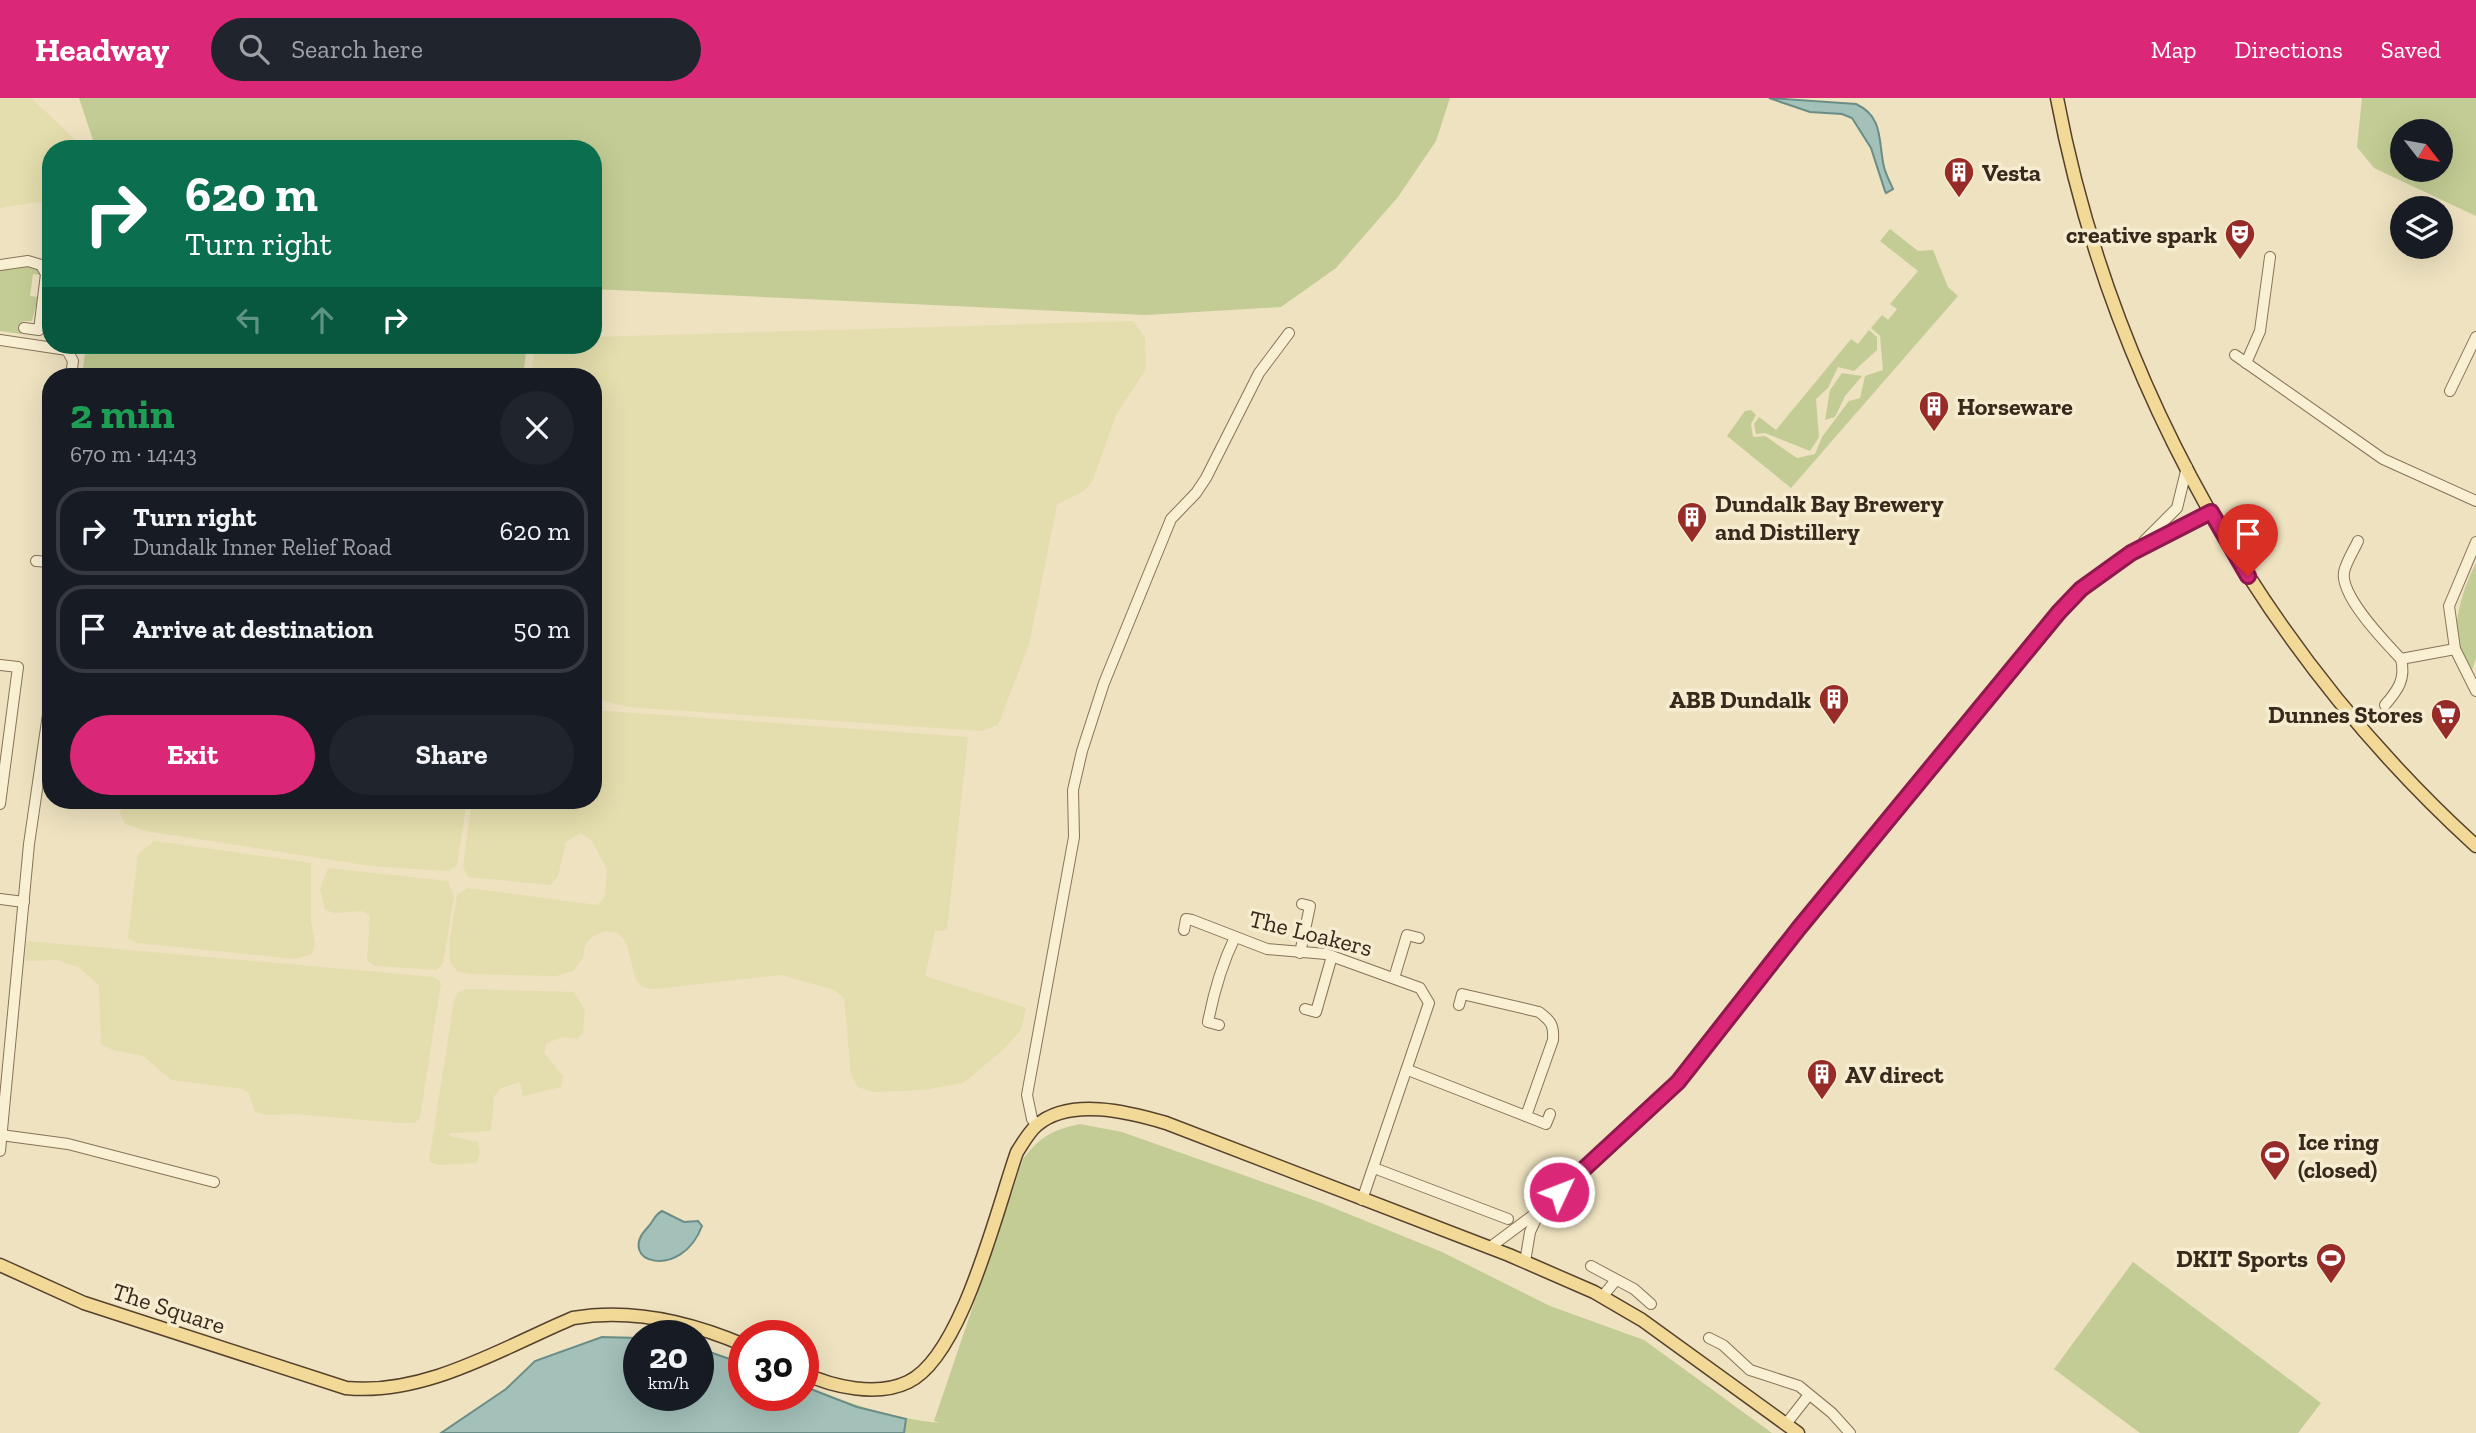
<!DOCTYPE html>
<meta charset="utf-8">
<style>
body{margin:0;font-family:"Zilla Slab",serif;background:#20242c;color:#f1f3f6;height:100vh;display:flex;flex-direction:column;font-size:26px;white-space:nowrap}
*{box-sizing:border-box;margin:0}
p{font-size:23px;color:#9ea1a6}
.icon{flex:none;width:38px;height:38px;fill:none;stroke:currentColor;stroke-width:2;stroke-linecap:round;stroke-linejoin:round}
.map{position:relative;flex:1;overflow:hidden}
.details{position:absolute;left:42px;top:270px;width:560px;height:441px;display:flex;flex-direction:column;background:#171b24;border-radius:28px;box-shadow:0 7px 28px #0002}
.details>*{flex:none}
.guide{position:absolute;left:42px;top:42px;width:560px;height:214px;border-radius:28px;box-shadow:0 7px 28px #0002;background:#0b6e4f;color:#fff;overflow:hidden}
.needle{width:46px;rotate:121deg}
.fabs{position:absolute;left:2390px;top:21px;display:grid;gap:14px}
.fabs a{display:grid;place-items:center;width:63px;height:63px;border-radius:50%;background:#171b24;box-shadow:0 7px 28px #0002;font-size:35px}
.speed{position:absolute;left:623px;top:1222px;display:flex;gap:14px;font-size:35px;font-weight:700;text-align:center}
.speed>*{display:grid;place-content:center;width:91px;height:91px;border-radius:50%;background:#171b24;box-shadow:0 7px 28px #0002;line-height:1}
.speed small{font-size:18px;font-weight:400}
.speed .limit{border:10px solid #d22;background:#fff;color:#111}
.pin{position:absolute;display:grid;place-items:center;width:60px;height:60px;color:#fff;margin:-72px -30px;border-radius:50% 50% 50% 0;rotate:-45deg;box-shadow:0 0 7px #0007}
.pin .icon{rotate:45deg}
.me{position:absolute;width:77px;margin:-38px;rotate:47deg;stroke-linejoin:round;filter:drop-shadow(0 0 5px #0008)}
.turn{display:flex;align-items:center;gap:24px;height:147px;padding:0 28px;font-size:32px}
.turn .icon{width:91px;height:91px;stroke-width:2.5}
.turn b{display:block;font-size:49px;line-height:60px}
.lanes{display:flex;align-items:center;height:66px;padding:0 28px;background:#0003;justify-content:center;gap:35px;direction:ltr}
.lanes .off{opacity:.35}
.round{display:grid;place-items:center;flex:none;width:74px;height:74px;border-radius:37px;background:#20242c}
.overview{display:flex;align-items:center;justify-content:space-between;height:119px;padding:0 28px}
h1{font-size:42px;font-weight:700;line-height:52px;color:#1e9e55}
.button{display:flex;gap:14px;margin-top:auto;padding:14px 28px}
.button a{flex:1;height:80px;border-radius:42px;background:#db2777;color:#fff;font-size:28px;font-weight:700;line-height:80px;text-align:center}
.button a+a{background:#20242c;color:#f1f3f6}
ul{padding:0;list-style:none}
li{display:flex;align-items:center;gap:21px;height:88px;margin:0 14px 10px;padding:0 14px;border:4px solid #363941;border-radius:28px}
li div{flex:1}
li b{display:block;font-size:26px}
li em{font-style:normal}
header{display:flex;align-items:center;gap:42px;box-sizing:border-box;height:98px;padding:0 35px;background:#db2777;color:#fff}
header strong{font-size:33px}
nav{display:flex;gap:38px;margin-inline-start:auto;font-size:24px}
.search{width:490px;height:63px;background:#20242c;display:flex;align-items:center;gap:18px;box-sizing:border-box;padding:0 24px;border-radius:38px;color:#9ea1a6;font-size:26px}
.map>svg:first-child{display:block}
</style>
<header>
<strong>Headway</strong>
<div class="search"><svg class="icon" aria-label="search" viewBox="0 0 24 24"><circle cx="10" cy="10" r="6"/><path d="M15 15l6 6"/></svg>Search here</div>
<nav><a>Map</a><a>Directions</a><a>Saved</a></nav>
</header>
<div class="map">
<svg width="2476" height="1335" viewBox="0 0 2476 1335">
<rect width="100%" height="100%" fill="#eee2c0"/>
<g fill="#e4ddad">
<polygon points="0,0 31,0 85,51 51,51 51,102 0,110"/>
<polygon points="1133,223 1145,240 1146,271 1116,317 1093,382 1084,393 1057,406 1029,546 998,627 981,633 628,609 593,600 593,278 531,278 535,247 593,247 593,239"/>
<polygon points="593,612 968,639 947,832 935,833 925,878 1026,910 1021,932 1003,952 963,985 923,992 873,994 858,989 851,977 844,900 834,892 781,877 654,891 642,889 636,882 626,844 617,834 604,833 593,838 585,847 583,860 573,873 556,878 469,876 457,873 450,864 450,841 457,797 467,790 597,807 605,799 607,772 592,743 581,735 566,744 558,778 550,787 468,779 463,769 472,702 593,702"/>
<polygon points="123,702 467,702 457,767 449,773 371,768 146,733 125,726 120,715"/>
<polygon points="154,743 311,765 311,823 315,846 312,856 295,861 137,845 128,840 138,756"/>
<polygon points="328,770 448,783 454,798 443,865 437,872 375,868 367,863 370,818 362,813 335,815 325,812 320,790"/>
<polygon points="27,843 434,879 441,885 420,1019 415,1025 400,1025 296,1016 266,1017 255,1014 249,995 243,991 171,982 143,958 113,952 101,946 99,887 78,869 57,862 25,863"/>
<polygon points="467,891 574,894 585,912 583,935 577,941 561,939 546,946 544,955 563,978 561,989 523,998 520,984 501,990 494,998 491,1033 450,1035 450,1038 478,1044 480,1055 476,1065 438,1067 429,1063 454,903 458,895"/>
</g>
<g fill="#c3cc94" fill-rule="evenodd">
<polygon points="79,0 1450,0 1436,43 1398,99 1336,170 1281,209 1146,217 593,191 593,51 96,51"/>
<path d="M 2362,0 L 2476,0 L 2476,118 L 2374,70 L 2357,49 ZM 2403,33 L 2441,33 L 2441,72 L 2403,72 Z"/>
<polygon points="1890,131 1918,153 1933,152 1948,189 1958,198 1791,390 1727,338 1745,313 1751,312 1756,317 1751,326 1753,339 1765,338 1797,360 1815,356 1822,339 1849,303 1860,300 1865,278 1883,272 1880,238 1871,230 1882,217 1888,222 1897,211 1890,206 1918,173 1880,143"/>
<polygon points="35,167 40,174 40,177 33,176 30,198 38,199 32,223 23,223 21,236 0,233 0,171"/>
<polygon points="1869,232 1877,239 1877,252 1854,273 1838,269 1828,290 1816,301 1819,339 1810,353 1765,335 1756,336 1754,326 1759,319 1776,332 1851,241 1858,246"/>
<polygon points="86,247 527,247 523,278 82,278"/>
<polygon points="1842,275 1862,278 1845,298 1835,319 1825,322 1830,292"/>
<path d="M 2476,465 L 2476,560 L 2472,572 C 2442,548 2462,492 2476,465 Z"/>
<path d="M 1080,1026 L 1122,1034 L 1319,1104 L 1442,1154 L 1550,1208 L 1644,1242 L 1772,1335 L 441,1335 L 506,1291 L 535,1263 L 602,1239 L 639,1240 L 639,1297 L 698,1297 L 698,1250 L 744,1266 L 744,1297 L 803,1297 L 803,1288 C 848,1305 891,1320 939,1325 L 934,1323 L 1023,1061 C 1040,1039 1052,1032 1080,1026 Z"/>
<polygon points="2133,1164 2321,1305 2298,1335 2140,1335 2054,1271"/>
</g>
<g fill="#a3c0b9" stroke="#6a8e87" stroke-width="2">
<path d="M 1769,0 L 1856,6 C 1884,19 1878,43 1884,69 C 1886,77 1890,84 1893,91 L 1886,95 L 1885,93 L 1871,50 L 1852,20 L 1842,16 L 1810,14 Z"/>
<path d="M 662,1113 L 684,1124 L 698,1123 L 702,1128 C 681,1184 614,1164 648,1129 C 654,1123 654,1117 662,1113 Z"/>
<polygon points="602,1239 639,1240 639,1297 698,1297 698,1250 744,1266 744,1297 803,1297 803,1288 857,1309 906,1321 904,1335 441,1335 506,1291 535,1263"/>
</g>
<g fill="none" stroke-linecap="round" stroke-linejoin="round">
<g stroke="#877358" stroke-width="12">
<g id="minor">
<polyline points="0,167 28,163 41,167 46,176 39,232 24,230"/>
<polyline points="0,242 67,252 73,263 71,278"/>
<polyline points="2235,257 2383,361 2476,403"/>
<polyline points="2246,265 2260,233 2270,159"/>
<polyline points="2450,293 2476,239"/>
<polyline points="2144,443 2177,410 2187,369"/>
<path d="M 2358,443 C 2354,452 2346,464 2344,474 C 2340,498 2385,544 2401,561 L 2455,551"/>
<polyline points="2476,444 2449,508 2455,551 2476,593"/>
<polyline points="36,463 50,464 51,458"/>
<polyline points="0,567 18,569 0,706"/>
<path d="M 2385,607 C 2398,592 2406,581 2401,561"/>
<polyline points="0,801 24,804"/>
<polyline points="1184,832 1186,821 1192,822 1267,851 1326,856 1420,890 1429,905 1362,1102"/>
<polyline points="1300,855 1310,808 1302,806"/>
<polyline points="1394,880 1407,837 1419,840"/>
<path d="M 1459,907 L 1462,896 L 1539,914 C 1551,923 1554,927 1553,942 L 1526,1018"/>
<polyline points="1305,911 1316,914 1332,858"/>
<path d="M 1219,927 L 1208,924 C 1214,893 1222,866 1235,839"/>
<polyline points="1408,972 1546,1026 1550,1016"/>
<polyline points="1037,1027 1032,1021 1027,997 1074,739 1073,692 1082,653 1104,585 1171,421 1196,395 1206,380 1259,275 1289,235"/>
<polyline points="1,1037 68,1046 214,1084"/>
<polyline points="0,1053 29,746 51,596"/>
<polyline points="1374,1070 1508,1121"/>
<polyline points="1489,1150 1536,1115"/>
<path d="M 1525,1164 L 1530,1134 L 1540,1112 L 1678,984 L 1786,846 L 2059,514 C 2103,468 2155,443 2211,414"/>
<polyline points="1591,1168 1634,1191 1651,1206"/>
<polyline points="1602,1199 1616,1182"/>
<polyline points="1709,1240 1723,1247 1750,1272 1799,1288 1832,1315 1850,1335"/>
<polyline points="1786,1326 1808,1298"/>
</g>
</g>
<g stroke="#55412c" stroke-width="15">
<g id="major">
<path d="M 2057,0 C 2111,285 2262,553 2476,748"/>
<path d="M 0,1167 L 84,1205 L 346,1290 C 425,1298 502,1250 573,1220 C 631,1210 690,1224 744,1247"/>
<path d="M 803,1275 C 833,1289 877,1299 908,1284 C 962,1259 997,1110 1017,1054 C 1023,1045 1028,1035 1037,1027 C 1070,999 1129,1014 1166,1025 L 1509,1157 L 1594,1194 L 1642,1222 L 1798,1335"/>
</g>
</g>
<use href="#minor" stroke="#f9efd3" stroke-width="10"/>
<use href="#major" stroke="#f3d997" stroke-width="12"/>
</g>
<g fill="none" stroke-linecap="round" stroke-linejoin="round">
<g stroke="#8e194d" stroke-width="18">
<polyline id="route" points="1559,1094 1678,984 1799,830 2059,514 2081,491 2131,455 2211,414 2248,478"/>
</g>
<use href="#route" stroke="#db2777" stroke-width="12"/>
</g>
<defs>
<g id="building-pin" transform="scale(1.575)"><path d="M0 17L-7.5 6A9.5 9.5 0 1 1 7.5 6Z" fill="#972b27" stroke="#f6ecd0"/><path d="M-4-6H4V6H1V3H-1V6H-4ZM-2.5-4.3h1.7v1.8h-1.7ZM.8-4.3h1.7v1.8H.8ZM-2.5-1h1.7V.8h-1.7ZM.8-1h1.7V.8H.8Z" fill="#fff"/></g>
<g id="theatre-pin" transform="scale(1.575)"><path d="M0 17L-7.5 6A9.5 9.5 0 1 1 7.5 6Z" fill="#972b27" stroke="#f6ecd0"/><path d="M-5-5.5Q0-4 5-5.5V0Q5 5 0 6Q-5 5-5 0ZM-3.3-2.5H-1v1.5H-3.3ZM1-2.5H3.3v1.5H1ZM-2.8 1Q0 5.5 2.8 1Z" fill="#fff"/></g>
<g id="supermarket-pin" transform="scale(1.575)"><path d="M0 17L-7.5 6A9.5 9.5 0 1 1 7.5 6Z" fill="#972b27" stroke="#f6ecd0"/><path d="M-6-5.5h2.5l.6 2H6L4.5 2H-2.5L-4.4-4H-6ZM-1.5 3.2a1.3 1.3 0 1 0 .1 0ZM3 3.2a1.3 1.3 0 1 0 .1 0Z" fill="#fff"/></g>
<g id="stadium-pin" transform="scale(1.575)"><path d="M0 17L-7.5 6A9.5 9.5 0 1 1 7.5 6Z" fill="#972b27" stroke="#f6ecd0"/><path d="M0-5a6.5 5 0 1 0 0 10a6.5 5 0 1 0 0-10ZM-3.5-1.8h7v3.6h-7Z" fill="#fff"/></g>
</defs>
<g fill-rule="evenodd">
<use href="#building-pin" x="1959" y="74"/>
<use href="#theatre-pin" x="2240" y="136"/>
<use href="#building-pin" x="1934" y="308"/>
<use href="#building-pin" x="1692" y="419"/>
<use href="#building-pin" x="1834" y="601"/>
<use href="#supermarket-pin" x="2446" y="616"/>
<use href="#building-pin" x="1822" y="976"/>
<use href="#stadium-pin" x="2275" y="1057"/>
<use href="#stadium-pin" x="2331" y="1160"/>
</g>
<g text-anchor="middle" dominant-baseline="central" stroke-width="7" stroke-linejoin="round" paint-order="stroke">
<g font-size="24" font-weight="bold" fill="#372a1c" stroke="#f6ecd0" text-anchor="start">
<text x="1982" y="74">Vesta</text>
<text x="2217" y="136" text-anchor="end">creative spark</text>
<text x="1957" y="308">Horseware</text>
<text x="1715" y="405">Dundalk Bay Brewery<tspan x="1715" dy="28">and Distillery</tspan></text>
<text x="1811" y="601" text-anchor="end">ABB Dundalk</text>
<text x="2423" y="616" text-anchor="end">Dunnes Stores</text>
<text x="1845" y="976">AV direct</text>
<text x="2298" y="1043">Ice ring<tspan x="2298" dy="28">(closed)</tspan></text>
<text x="2308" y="1160" text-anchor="end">DKIT Sports</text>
</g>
<g font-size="24" fill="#372a1c" stroke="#f6ecd0">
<text transform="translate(1311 835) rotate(14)">The Loakers</text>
<text transform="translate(169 1210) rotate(18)">The Square</text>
</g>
</g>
</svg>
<div class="fabs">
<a><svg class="needle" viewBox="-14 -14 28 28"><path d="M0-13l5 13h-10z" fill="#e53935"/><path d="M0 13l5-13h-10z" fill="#9ea1a6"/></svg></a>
<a><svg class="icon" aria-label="layers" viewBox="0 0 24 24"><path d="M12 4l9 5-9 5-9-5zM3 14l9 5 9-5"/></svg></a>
</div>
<div class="speed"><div>20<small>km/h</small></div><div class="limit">30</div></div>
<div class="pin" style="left:2248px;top:478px;background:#d93025"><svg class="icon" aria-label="arrive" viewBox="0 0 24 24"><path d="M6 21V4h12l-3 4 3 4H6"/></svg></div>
<svg class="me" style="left:1559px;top:1094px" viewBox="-20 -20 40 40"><circle r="17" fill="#db2777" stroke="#fff" stroke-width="3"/><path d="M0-11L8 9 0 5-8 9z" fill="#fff"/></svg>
<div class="guide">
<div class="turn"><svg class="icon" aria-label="right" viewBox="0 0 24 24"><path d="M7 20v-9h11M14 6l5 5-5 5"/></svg><div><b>620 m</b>Turn right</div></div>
<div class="lanes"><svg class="icon off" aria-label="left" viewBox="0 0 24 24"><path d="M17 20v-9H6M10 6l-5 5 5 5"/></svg><svg class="icon off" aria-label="ahead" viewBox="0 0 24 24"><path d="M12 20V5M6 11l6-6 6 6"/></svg><svg class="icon" aria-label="right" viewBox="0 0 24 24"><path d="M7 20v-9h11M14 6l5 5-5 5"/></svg></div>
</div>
<section class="details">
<div class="overview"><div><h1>2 min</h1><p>670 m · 14:43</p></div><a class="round"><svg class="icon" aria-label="close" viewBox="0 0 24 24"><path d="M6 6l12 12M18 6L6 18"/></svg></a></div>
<ul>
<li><svg class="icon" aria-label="right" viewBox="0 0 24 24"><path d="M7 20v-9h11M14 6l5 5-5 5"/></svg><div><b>Turn right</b><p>Dundalk Inner Relief Road</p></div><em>620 m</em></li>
<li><svg class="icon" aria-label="arrive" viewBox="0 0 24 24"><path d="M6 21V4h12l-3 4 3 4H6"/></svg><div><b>Arrive at destination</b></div><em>50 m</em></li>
</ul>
<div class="button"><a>Exit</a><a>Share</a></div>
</section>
</div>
